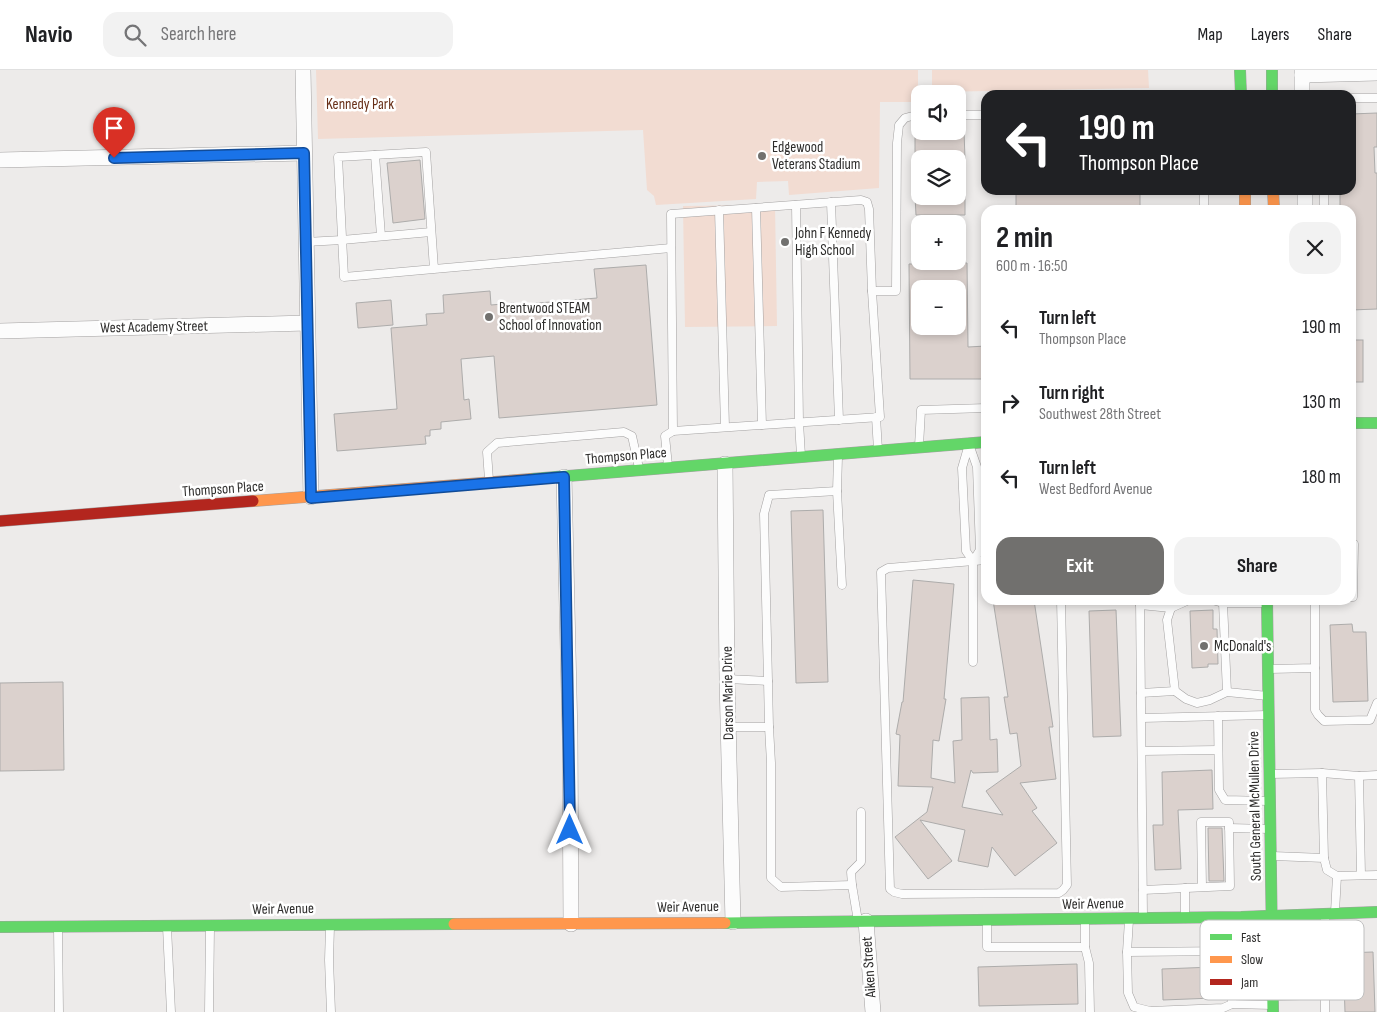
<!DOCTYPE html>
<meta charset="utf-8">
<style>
body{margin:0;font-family:"Sofia Sans Condensed",sans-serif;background:#f2f2f2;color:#202124;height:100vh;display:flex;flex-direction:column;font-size:19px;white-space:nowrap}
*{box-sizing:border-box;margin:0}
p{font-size:16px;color:#757577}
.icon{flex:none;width:28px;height:28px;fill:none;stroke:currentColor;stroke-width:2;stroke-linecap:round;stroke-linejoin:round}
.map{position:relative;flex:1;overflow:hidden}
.details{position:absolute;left:981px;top:135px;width:375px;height:400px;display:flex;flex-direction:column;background:#fff;border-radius:15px;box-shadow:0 2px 8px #0003}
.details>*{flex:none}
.guide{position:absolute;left:981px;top:20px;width:375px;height:105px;border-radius:15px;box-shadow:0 2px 8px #0003;background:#202124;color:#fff;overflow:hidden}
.fabs{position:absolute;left:911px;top:15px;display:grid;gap:10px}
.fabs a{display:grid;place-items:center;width:55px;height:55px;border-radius:10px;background:#fff;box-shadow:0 2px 8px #0003;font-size:25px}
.pin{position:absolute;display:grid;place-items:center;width:42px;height:42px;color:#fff;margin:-51px -21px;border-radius:50% 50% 50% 0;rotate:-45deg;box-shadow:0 0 5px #0007}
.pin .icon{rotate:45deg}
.me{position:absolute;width:55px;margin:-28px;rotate:0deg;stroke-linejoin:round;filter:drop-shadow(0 0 4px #0008)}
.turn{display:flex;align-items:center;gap:18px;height:105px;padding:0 15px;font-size:22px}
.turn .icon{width:65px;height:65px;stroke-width:2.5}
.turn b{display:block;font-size:35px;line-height:42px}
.round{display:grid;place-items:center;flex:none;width:52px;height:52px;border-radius:15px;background:#f2f2f2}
.headline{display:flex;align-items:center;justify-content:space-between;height:85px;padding:0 15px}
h1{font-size:30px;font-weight:700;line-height:38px}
.primary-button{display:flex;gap:10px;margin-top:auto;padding:10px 15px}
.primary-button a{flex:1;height:58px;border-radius:15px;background:#71706e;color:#fff;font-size:20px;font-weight:700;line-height:58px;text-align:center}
.primary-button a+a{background:#f2f2f2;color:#202124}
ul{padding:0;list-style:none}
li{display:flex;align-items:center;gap:15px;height:75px;padding:0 15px}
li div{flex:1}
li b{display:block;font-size:19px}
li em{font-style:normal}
header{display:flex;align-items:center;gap:30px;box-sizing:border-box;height:70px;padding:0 25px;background:#fff;border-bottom:1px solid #e0e0e0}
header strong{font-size:24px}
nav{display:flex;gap:28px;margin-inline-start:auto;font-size:18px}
.search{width:350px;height:45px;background:#f2f2f2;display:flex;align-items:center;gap:12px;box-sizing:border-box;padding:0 18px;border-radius:15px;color:#757577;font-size:19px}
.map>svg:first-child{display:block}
</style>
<header>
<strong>Navio</strong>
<div class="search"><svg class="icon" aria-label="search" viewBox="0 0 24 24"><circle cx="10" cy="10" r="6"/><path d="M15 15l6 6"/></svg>Search here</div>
<nav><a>Map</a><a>Layers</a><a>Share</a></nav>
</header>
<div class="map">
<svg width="1377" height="942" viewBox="0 0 1377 942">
<rect width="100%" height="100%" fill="#edebea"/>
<g fill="#f2dcd2">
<polygon points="316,0 918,0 918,32 880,32 879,118 789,125 788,111 757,112 756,129 656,135 654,126 647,120 643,60 318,69"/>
<polygon points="932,0 1148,0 1149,18 932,22"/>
<polygon points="775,135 777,256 685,257 683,136"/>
</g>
<g fill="#dbd1cd" stroke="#adacab" fill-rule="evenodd">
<polygon points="1377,43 1377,77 1374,77 1375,103 1377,103 1377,239 1351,240 1351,140 1340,140 1340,120 1351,120 1351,44"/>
<polygon points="915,61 964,61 965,89 915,89"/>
<polygon points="420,90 425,149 393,153 387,93"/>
<rect x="1016" y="120" width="124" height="20"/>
<polygon points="915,126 965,126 965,145 916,145"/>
<path d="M 967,193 L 968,277 L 986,276 L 986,309 L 910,309 L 909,194 ZM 920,219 L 958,219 L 958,256 L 920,256 Z"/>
<polygon points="646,195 657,335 499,348 494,286 461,289 464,330 469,329 471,349 441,352 441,359 430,360 430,366 425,366 426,374 337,381 334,344 397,339 391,258 427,255 426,244 444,243 443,225 490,221 491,235 514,233 515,235 597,228 594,199"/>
<polygon points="391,230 393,255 358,258 356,233"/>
<rect x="1351" y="270" width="12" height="42"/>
<polygon points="823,440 828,612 796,613 791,441"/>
<polygon points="913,510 954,514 944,629 946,629 939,671 933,670 931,708 955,713 953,671 962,670 961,628 989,627 990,670 997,669 998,702 973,703 971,700 962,737 1003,745 986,721 1021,696 1017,663 1010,664 1004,627 1008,627 993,530 1034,530 1053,657 1049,657 1056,709 1020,713 1037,738 1032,741 1057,773 1015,806 992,777 988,797 958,791 965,760 920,750 952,791 928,809 895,767 927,742 933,717 898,716 900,665 896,664 902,632 903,632"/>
<polygon points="1116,540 1121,666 1093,667 1089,541"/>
<polygon points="1213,540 1213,559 1217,559 1218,594 1208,594 1208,597 1192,598 1190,541"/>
<polygon points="1352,554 1353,562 1366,562 1368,631 1333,632 1330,555"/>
<polygon points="63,612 64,700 0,701 0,613"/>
<polygon points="1212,700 1213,739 1178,740 1181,799 1155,800 1153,755 1163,755 1162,702"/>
<polygon points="1208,758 1222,758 1224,811 1209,811"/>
<polygon points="1373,882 1375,942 1345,942 1343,883"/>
<polygon points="1077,894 1078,934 979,936 978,897"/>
<polygon points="1213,897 1214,928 1163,930 1162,899"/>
</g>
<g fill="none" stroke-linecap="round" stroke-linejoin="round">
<g stroke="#a3a1a1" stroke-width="9">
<g id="lane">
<polyline points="1351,28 1377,28"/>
<polyline points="958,45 986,45"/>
<polyline points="375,85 381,166"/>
<polyline points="1204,120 1204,140"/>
<polyline points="1324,120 1324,140"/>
<polyline points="831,132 839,350"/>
<polyline points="796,135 799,352 801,386"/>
<polyline points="756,138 762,355"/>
<polyline points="719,140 725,357"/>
<polyline points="306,172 342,170 431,162"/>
<polyline points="434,199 426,82 338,87 344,207 671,178"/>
<polyline points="876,347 878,380"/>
<polyline points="673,361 880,347 872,221"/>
<polygon points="969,374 977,397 980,480 973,491 966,481 962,398"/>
<polyline points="919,376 921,340 986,338"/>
<polyline points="668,396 665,366 673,361 671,144 861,130 867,132 869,139 872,221 896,221 897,73 899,55 905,48 920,44"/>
<polyline points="489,410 487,382 497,373 624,362 632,366 639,398"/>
<polyline points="837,421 842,515"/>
<polyline points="1351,474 1354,474 1353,527 1351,527"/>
<polyline points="986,490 888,498 881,502 890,819 894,822 902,824 1059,823 1063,820 1067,815 1061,530"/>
<polyline points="973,491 973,592"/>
<polyline points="1140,530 1143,846"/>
<polyline points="1189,530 1171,538 1167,550 1175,621 1186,629 1197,633 1210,630 1227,622 1268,626"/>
<polyline points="1212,530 1223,533"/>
<polyline points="1140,535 1171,538"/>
<polyline points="1315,598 1315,640 1318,645 1324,651 1370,650 1377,633"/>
<polyline points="1270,599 1315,598 1315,530"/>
<polyline points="727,609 768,611 764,444 769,425 837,421 838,387"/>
<polyline points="768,611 769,657"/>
<polyline points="1227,622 1223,533 1265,533"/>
<polyline points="1141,623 1175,621"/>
<polyline points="1218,646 1219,720 1225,730 1268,731"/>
<polyline points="1142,648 1267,645"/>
<polyline points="728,657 769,657 771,693 771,808 781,817 852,815 858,851"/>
<polyline points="1142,681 1218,680"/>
<polyline points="1322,703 1359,706 1361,805"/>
<polyline points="1271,704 1322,703 1324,788"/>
<polyline points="1359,706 1377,705"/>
<polyline points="1229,758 1269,759"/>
<polyline points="1273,786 1324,788 1327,800 1337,806 1377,805"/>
<polyline points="852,815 851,802 861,792 861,742"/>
<polyline points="1143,820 1230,816 1229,752 1201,752 1202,817"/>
<polyline points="1335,842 1337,806"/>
<polyline points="1185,846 1185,818"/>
<polyline points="1325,847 1325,942"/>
<polyline points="1129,850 1127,882 1128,923 1134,937 1150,941 1223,938 1232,934 1272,935"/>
<polyline points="987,851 987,877 1085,877 1085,851"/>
<polyline points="167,857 171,942"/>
<polyline points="330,857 329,890 331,942"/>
<polyline points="58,858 59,942"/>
<polyline points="1085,877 1089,893 1090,942"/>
<polyline points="1127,882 1232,881"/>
<polyline points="1275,926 1325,925"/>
<polyline points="1232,934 1232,881 1271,882"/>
<polyline points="209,942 210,857"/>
</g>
</g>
<g stroke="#a3a1a1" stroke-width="16">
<g id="street">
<polyline points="303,0 311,427"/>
<polyline points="1302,0 1302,25"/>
<polyline points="1302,5 1377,3"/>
<polyline points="0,90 304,83"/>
<polyline points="1305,120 1305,140"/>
<polyline points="0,261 307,253"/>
<polyline points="725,394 727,609 733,852"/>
<polyline points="564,407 570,667 571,854"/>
<polyline points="866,851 873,942"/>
</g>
</g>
<g stroke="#a3a1a1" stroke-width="12">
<g id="fast">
<polyline points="1240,0 1241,25"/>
<polyline points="1272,0 1272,25"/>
<polyline points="1351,353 1377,353"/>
<polyline points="531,409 986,372"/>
<polyline points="1267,530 1273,942"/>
<polyline points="725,853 1241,847 1377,842"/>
<polyline points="0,857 454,854"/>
</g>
</g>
<g stroke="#a3a1a1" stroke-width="12">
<g id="slow">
<polyline points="1245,120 1245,140"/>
<polyline points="1273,120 1274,140"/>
<polyline points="253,431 531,409"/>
<polyline points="454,854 725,853"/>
</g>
</g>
<g stroke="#a3a1a1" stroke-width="12">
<polyline id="jam" points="0,451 253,431"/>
</g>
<use href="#lane" stroke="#fcfcfc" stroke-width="8"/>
<use href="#street" stroke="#fcfcfc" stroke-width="15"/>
<use href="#fast" stroke="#63d668" stroke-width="11"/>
<use href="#slow" stroke="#ff974d" stroke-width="11"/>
<use href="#jam" stroke="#b3261e" stroke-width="11"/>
</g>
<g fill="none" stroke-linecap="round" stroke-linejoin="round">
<g stroke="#114b97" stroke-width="12">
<polyline id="route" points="114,88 304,83 311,428 564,407 570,760"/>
</g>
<use href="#route" stroke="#1a73e8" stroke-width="9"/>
</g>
<g fill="#71706e" stroke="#fff" stroke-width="2">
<circle cx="762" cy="86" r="5"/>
<circle cx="785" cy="172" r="5"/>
<circle cx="489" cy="247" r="5"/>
<circle cx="1204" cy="576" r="5"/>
</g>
<g text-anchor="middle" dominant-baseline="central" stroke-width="5" stroke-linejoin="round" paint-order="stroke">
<g font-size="15" fill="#672e16" stroke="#fff">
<text x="360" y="34">Kennedy Park</text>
</g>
<g font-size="15" fill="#2e2d2c" stroke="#fff" text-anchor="start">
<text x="772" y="77">Edgewood<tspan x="772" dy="17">Veterans Stadium</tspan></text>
<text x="795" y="163">John F Kennedy<tspan x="795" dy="17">High School</tspan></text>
<text x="499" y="238">Brentwood STEAM<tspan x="499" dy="17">School of Innovation</tspan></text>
<text x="1214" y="576">McDonald's</text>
</g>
<g font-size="15" fill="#2e2d2c" stroke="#fff">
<text transform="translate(154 257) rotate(-1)">West Academy Street</text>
<text transform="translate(626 386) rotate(-5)">Thompson Place</text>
<text transform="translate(223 419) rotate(-4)">Thompson Place</text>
<text transform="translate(728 623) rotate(-91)">Darson Marie Drive</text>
<text transform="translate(1255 736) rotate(-91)">South General McMullen Drive</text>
<text transform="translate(1093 834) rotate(-1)">Weir Avenue</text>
<text transform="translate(688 837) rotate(-1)">Weir Avenue</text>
<text transform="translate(283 839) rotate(-1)">Weir Avenue</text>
<text transform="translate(869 897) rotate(-94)">Aiken Street</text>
</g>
</g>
<rect x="1200" y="850" width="164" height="80" rx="8" fill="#fff" stroke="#c0c0c0" stroke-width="1"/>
<rect x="1210" y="864" width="22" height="6" fill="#63d668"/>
<rect x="1210" y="886" width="22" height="7" fill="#ff974d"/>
<rect x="1210" y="909" width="22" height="6" fill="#b3261e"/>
<g font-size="14" fill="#2e2d2c">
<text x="1241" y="872">Fast</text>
<text x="1241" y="894">Slow</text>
<text x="1241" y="917">Jam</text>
</g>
</svg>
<div class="fabs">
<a><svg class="icon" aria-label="sound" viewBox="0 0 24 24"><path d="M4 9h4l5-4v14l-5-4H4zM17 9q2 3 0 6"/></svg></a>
<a><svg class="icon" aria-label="layers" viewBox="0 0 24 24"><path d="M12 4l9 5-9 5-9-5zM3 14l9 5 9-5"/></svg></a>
<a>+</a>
<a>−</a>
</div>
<div class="pin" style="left:114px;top:88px;background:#d93025"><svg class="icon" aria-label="arrive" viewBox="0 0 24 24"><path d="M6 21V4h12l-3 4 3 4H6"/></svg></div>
<svg class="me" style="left:570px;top:760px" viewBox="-20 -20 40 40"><path d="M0-17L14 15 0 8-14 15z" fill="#1a73e8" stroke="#fff" stroke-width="4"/></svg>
<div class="guide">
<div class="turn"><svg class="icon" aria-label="left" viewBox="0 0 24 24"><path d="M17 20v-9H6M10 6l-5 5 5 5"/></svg><div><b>190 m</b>Thompson Place</div></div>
</div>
<section class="details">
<div class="headline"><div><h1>2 min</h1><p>600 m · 16:50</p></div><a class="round"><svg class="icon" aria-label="close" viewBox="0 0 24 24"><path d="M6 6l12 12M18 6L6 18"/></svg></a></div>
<ul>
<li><svg class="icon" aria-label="left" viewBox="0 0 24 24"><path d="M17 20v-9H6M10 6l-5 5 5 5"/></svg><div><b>Turn left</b><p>Thompson Place</p></div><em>190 m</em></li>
<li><svg class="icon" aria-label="right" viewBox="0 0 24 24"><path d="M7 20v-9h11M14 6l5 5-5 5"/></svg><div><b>Turn right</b><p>Southwest 28th Street</p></div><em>130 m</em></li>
<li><svg class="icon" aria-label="left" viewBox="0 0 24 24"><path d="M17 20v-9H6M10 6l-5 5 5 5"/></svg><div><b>Turn left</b><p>West Bedford Avenue</p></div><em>180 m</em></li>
</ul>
<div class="primary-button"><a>Exit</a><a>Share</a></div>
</section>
</div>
